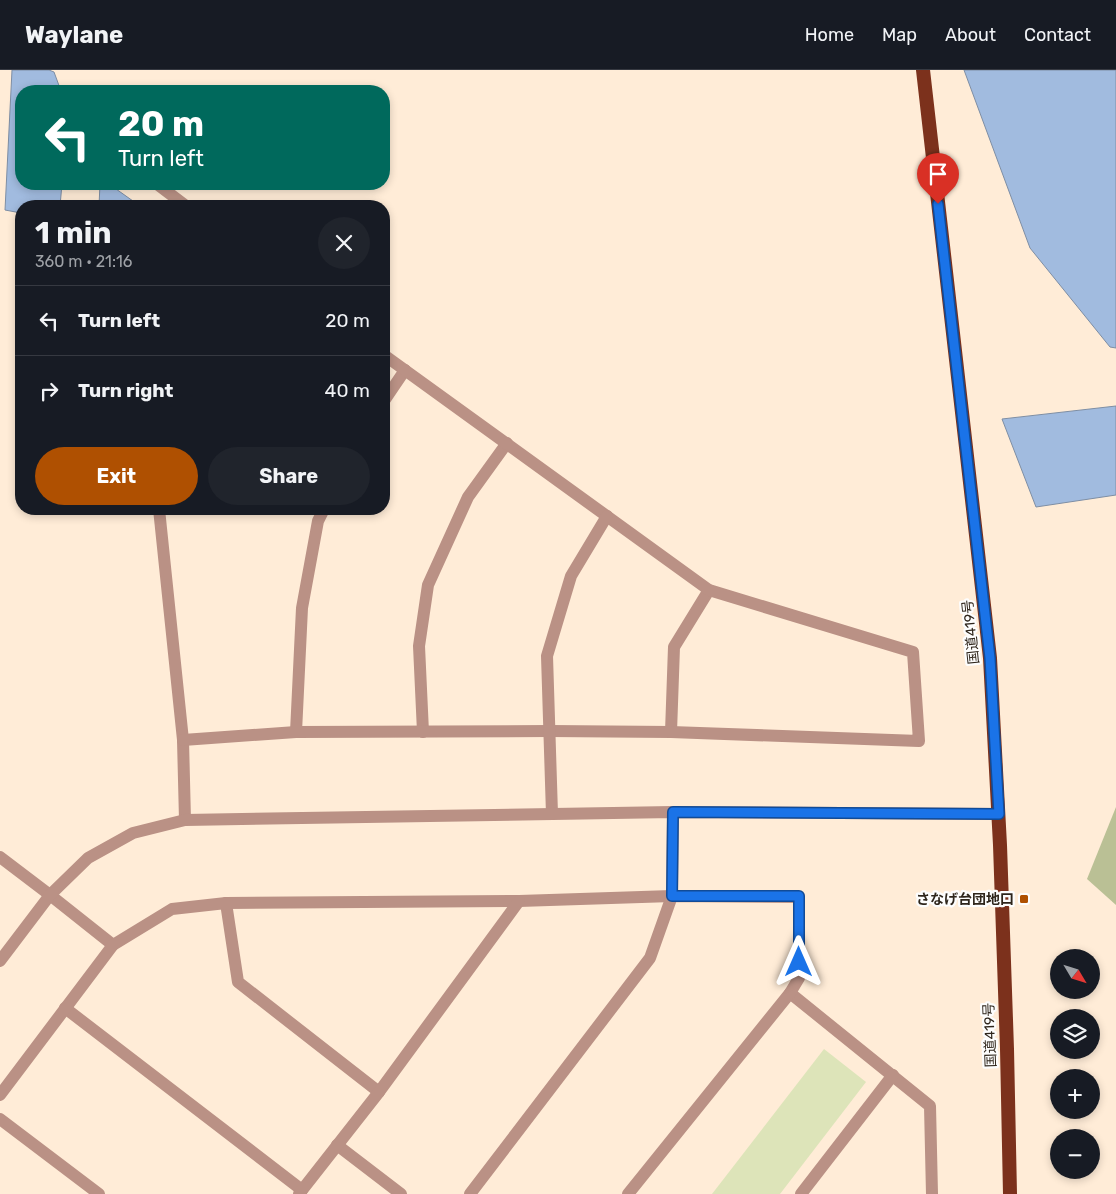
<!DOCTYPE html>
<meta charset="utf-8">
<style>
body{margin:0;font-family:Rubik,"Noto Sans JP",sans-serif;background:#20242c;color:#f1f3f6;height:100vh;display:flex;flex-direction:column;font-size:19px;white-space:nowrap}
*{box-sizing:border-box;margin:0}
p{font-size:16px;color:#9ea1a6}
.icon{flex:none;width:28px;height:28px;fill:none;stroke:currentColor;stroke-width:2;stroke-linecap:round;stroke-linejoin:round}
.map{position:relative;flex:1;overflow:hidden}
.details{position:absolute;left:15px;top:130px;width:375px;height:315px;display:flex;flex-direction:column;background:#171b24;border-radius:20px;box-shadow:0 2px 8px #0003}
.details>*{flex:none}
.top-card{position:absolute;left:15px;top:15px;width:375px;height:105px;border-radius:20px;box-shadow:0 2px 8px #0003;background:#00695c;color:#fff;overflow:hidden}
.needle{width:32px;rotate:128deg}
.controls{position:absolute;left:1050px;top:879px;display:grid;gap:10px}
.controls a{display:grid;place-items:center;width:50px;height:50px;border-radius:50%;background:#171b24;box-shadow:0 2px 8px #0003;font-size:25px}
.pin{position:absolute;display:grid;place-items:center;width:42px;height:42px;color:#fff;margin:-51px -21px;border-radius:50% 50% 50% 0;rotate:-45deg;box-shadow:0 0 5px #0007}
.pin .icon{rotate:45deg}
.me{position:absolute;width:55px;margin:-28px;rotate:0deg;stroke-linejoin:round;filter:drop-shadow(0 0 4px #0008)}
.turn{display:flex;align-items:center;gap:18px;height:105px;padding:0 20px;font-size:22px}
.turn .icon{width:65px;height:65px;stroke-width:2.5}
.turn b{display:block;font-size:35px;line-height:42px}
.round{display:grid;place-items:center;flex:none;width:52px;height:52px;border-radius:26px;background:#20242c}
.head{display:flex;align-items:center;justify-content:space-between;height:85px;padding:0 20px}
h1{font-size:30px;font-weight:700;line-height:38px}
.primary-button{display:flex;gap:10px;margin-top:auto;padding:10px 20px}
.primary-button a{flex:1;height:58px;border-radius:30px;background:#af5001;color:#fff;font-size:20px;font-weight:700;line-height:58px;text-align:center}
.primary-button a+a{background:#20242c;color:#f1f3f6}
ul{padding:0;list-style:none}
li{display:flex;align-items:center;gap:15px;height:70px;padding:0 20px;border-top:1px solid #363941}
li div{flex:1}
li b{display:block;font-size:19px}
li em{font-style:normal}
header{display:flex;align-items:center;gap:30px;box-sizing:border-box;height:70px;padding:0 25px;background:#171b24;border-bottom:1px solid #363941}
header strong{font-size:24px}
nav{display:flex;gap:28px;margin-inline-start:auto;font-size:18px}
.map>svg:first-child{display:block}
</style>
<header>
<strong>Waylane</strong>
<nav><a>Home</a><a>Map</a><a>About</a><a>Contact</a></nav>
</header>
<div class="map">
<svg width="1116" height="1124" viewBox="0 0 1116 1124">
<rect width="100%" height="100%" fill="#ffecd7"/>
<polygon fill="#dde4b9" points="824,979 866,1012 780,1124 712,1124"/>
<polygon fill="#bac095" points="1116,737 1116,835 1087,809"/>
<g fill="#a1bbdf" stroke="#7e8ea4">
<polygon points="12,0 49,0 54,2 61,21 21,21 21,114 62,114 60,136 21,136 21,143 5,140"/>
<polygon points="964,0 1116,0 1116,278 1110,277 1030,178"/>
<polygon points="100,114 109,114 140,136 99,136"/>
<polygon points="1116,336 1116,425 1036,437 1002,349"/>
</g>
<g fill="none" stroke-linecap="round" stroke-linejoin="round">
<polyline stroke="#ba9185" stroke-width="12" points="157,114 186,136"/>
<g stroke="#ba9185" stroke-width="12">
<polyline points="384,331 405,300"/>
<polyline points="159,439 183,670 185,750"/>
<polyline points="296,662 302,538 318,451 324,439"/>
<polyline points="423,662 419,576 428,515 468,427 507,373"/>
<polyline points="671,662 674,577 709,520"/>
<polyline points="183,670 296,662 550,661 671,662 919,671 913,582 709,520 384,285"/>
<polyline points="552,744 547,586 571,506 607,446"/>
<polyline points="0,787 50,825 113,875"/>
<polyline points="226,833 238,912 379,1022"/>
<polyline points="0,891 50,825 88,788 133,763 185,750 673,742 999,744"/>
<polyline points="790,923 930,1036 932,1124"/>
<polyline points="65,938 302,1120"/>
<polyline points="0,1025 113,875 172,839 226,833 519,831 672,826 799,827 799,908 790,923 628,1124"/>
<polyline points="0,1049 99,1124"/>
<polyline points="337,1075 401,1124"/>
<polyline points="299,1124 379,1022 519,831"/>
<polyline points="470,1124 650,888 672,826 673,742"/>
<polyline points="801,1124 893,1005"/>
</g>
<polyline stroke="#7c311c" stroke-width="14" points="923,0 990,588 1000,775 1007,979 1010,1124"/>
</g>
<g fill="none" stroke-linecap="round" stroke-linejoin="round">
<g stroke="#114b97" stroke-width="12">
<polyline id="route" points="799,892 799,826 672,826 673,742 999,744 990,588 938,134"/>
</g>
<use href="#route" stroke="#1a73e8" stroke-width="9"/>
</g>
<rect fill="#af5001" stroke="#fdfdfd" stroke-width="2" x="1019" y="824" width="10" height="10" rx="2.5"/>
<g text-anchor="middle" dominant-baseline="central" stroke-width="4.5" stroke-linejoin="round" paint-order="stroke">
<g font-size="14" fill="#2e251b" stroke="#fdfdfd">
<text transform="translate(971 562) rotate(-96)">国道419号</text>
<text transform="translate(990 965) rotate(-92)">国道419号</text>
</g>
<g font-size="14" font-weight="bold" fill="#2e251b" stroke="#fdfdfd" text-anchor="end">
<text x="1014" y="829">さなげ台団地口</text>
</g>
</g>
</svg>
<div class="controls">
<a><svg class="needle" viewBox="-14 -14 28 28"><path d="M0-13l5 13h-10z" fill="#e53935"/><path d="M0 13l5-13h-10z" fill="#9ea1a6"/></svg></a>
<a><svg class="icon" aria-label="layers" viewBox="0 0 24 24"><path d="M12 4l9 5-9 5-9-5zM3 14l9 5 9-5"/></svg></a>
<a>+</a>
<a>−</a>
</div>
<div class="pin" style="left:938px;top:134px;background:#d93025"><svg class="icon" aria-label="arrive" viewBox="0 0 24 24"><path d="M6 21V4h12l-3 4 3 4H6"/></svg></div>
<svg class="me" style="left:799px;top:892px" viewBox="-20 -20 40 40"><path d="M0-17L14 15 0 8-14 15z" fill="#1a73e8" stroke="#fff" stroke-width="4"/></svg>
<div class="top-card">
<div class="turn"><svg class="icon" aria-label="left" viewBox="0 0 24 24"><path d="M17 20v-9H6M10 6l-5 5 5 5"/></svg><div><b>20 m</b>Turn left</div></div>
</div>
<section class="details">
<div class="head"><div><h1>1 min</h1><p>360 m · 21:16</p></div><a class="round"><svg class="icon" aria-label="close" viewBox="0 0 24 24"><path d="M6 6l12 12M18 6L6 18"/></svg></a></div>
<ul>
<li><svg class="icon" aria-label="left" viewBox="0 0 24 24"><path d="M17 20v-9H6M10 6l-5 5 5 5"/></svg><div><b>Turn left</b></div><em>20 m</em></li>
<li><svg class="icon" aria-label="right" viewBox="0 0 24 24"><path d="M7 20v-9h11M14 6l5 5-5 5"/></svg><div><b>Turn right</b></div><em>40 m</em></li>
</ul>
<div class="primary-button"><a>Exit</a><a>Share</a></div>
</section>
</div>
